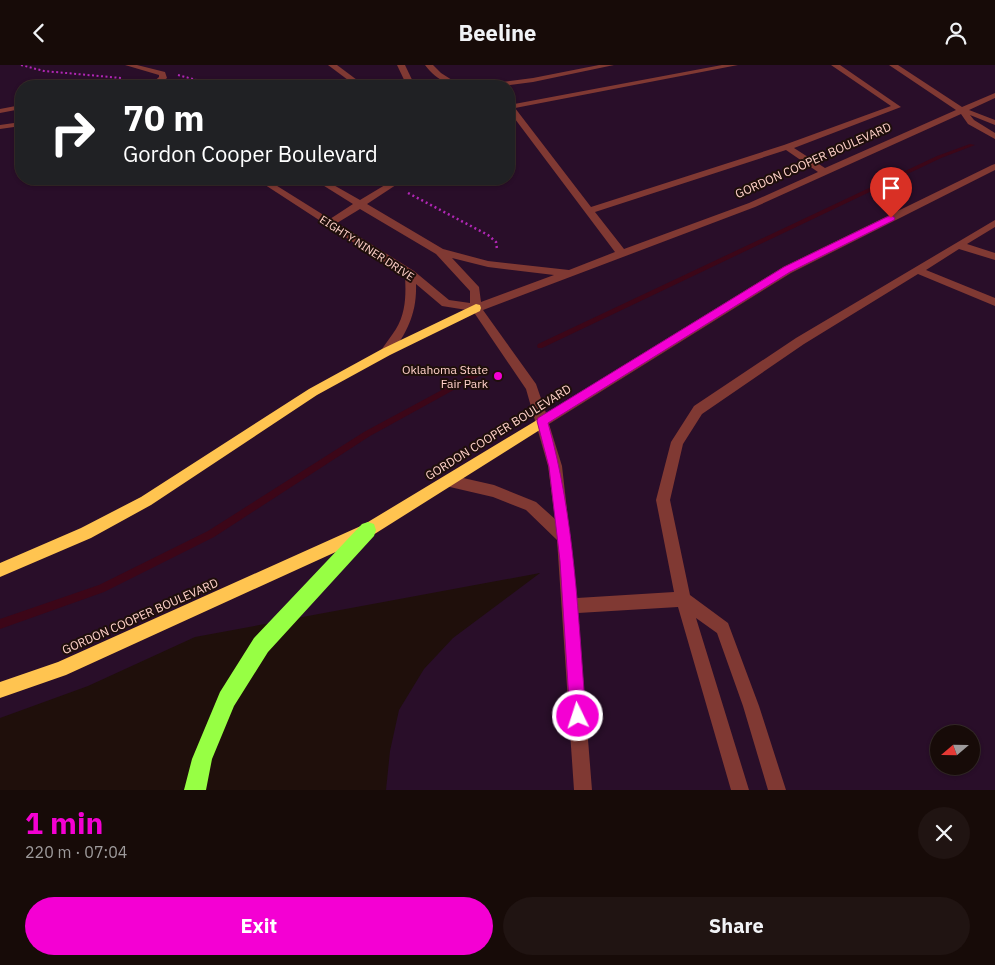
<!DOCTYPE html>
<meta charset="utf-8">
<style>
body{margin:0;font-family:"IBM Plex Sans",sans-serif;background:#201412;color:#f1f3f6;height:100vh;display:flex;flex-direction:column;font-size:19px;white-space:nowrap}
*{box-sizing:border-box;margin:0}
p{font-size:16px;color:#9e9b9c}
.icon{flex:none;width:28px;height:28px;fill:none;stroke:currentColor;stroke-width:2;stroke-linecap:round;stroke-linejoin:round}
.map{position:relative;height:725px;overflow:hidden}
.sheet{display:flex;flex-direction:column;background:#170b08;flex:1}
.sheet>*{flex:none}
.top-card{position:absolute;left:15px;top:15px;width:500px;height:105px;border-radius:20px;box-shadow:0 1px 4px #0004,0 0 0 1px #362b29;background:#202124;color:#fff;overflow:hidden}
.needle{width:32px;rotate:250deg}
.buttons{position:absolute;left:930px;top:660px;display:grid;gap:10px}
.buttons a{display:grid;place-items:center;width:50px;height:50px;border-radius:50%;background:#170b08;box-shadow:0 1px 4px #0004,0 0 0 1px #362b29;font-size:25px}
.pin{position:absolute;display:grid;place-items:center;width:42px;height:42px;color:#fff;margin:-51px -21px;border-radius:50% 50% 50% 0;rotate:-45deg;box-shadow:0 0 5px #0007}
.pin .icon{rotate:45deg}
.me{position:absolute;width:55px;margin:-28px;rotate:356deg;stroke-linejoin:round;filter:drop-shadow(0 0 4px #0008)}
.turn{display:flex;align-items:center;gap:18px;height:105px;padding:0 25px;font-size:22px}
.turn .icon{width:65px;height:65px;stroke-width:2.5}
.turn b{display:block;font-size:35px;line-height:42px}
.round{display:grid;place-items:center;flex:none;width:52px;height:52px;border-radius:26px;background:#201412}
.headline{display:flex;align-items:center;justify-content:space-between;height:85px;padding:0 25px}
h1{font-size:30px;font-weight:700;line-height:38px;color:#f400d3}
.button{display:flex;gap:10px;margin-top:auto;padding:10px 25px}
.button a{flex:1;height:58px;border-radius:30px;background:#f400d3;color:#fff;font-size:20px;font-weight:700;line-height:58px;text-align:center}
.button a+a{background:#201412;color:#f1f3f6}
header{display:flex;justify-content:space-between;align-items:center;height:65px;padding:0 25px;background:#170b08;font-size:22px;font-weight:700}
.map>svg:first-child{display:block}
</style>
<header><svg class="icon" aria-label="back" viewBox="0 0 24 24"><path d="M15 5l-7 7 7 7"/></svg>Beeline<svg class="icon" aria-label="person" viewBox="0 0 24 24"><circle cx="12" cy="8" r="4"/><path d="M4 21q1-7 8-7t8 7"/></svg></header>
<div class="map">
<svg width="995" height="725" viewBox="0 0 995 725">
<rect width="100%" height="100%" fill="#1f0f0b"/>
<path fill="#290e29" fill-rule="evenodd" d="M 0,0 L 995,0 L 995,725 L 386,725 L 390,686 L 399,645 L 424,604 L 453,573 L 540,508 L 195,572 L 88,621 L 0,653 ZM 21,21 L 509,21 L 509,114 L 21,114 ZM 939,669 L 971,669 L 971,701 L 939,701 Z"/>
<g fill="none" stroke-linecap="round" stroke-linejoin="round">
<g fill="#3c0618" fill-rule="evenodd">
<polygon points="970,79 975,80 941,93 542,283 538,283 537,281 538,279 937,91"/>
<polygon points="477,306 481,309 479,311 370,371 214,472 104,527 0,564 0,554 99,520 208,466 364,367"/>
</g>
<g stroke="#b127b5" stroke-width="2" stroke-dasharray="2 2.5" stroke-linecap="butt">
<polyline points="21,0 44,6 121,13"/>
<polyline points="178,10 219,21"/>
</g>
<polyline stroke="#b127b5" stroke-width="2.5" stroke-dasharray="2 3" stroke-linecap="butt" points="408,128 488,170 496,177 497,184"/>
<g fill="#803933" fill-rule="evenodd">
<polygon points="125,0 137,0 165,7 167,13 157,21 149,21 159,12 159,10"/>
<polygon points="328,0 337,0 365,21 356,21"/>
<polygon points="397,0 405,0 415,21 407,21"/>
<path d="M 425,0 L 433,0 L 441,8 L 452,15 L 479,21 C 456,22 439,19 425,0 Z"/>
<polygon points="599,0 614,0 533,17 503,21 484,21 488,19 533,13"/>
<path d="M 722,0 L 738,0 L 515,43 L 591,142 L 784,80 L 891,41 L 831,0 L 840,0 L 901,42 L 794,83 L 825,103 L 956,45 L 889,0 L 898,0 L 962,42 L 995,28 L 995,33 L 969,45 L 995,55 L 995,60 L 970,50 L 974,55 L 995,68 L 995,74 L 968,59 L 961,49 L 755,142 L 483,245 L 536,319 L 546,348 L 783,202 L 992,100 L 995,99 L 995,105 L 791,208 L 549,359 L 562,401 L 577,533 L 674,527 L 656,435 L 671,377 L 694,341 L 796,273 L 995,155 L 995,162 L 967,179 L 995,188 L 995,195 L 959,184 L 926,205 L 995,233 L 995,241 L 918,209 L 804,279 L 702,349 L 683,379 L 670,435 L 690,530 L 728,558 L 759,641 L 786,725 L 768,725 L 743,641 L 717,568 L 696,553 L 749,725 L 731,725 L 678,542 L 578,548 L 592,725 L 574,725 L 557,475 L 526,445 L 493,432 L 450,422 L 445,420 L 443,416 L 445,412 L 450,410 L 494,420 L 536,437 L 555,454 L 548,401 L 526,324 L 473,246 L 442,241 L 416,219 C 417,248 407,268 390,290 L 382,290 L 380,287 C 385,279 391,272 396,264 C 406,248 406,229 405,211 L 256,114 L 266,114 L 330,154 L 353,139 L 313,114 L 323,114 L 360,135 L 395,114 L 405,114 L 367,139 L 443,184 L 488,196 L 569,205 L 615,187 L 509,46 L 509,40 ZM 786,85 L 818,107 L 749,138 L 624,184 L 595,147 ZM 360,144 L 436,189 L 470,226 L 470,238 L 449,235 L 414,206 L 337,158 ZM 452,193 L 488,202 L 554,210 L 481,237 L 479,222 Z"/>
<polygon points="21,40 21,44 0,48 0,44"/>
<polygon points="21,57 21,61 0,64 0,60"/>
</g>
<g fill="#ffc450" fill-rule="evenodd">
<polygon points="476,239 480,240 481,243 480,246 390,290 317,330 151,440 91,473 0,512 0,498 81,463 141,432 309,324 382,284"/>
<polygon points="542,352 546,353 548,357 546,361 373,470 66,610 0,633 0,617 58,597 363,460"/>
</g>
<polygon fill="#97ff44" fill-rule="evenodd" points="368,457 374,459 376,465 374,471 268,587 234,641 212,694 206,725 184,725 192,694 220,627 254,573 362,459"/>
</g>
<path fill="#f400d3" stroke="#9f0089" d="M 891,150 L 895,153 L 894,155 L 790,207 L 548,358 C 575,453 578,553 586,651 L 583,656 L 578,658 L 573,656 L 570,651 L 560,496 L 549,402 L 537,356 L 538,353 L 784,202 Z"/>
<circle fill="#f400d3" stroke="#1f0f0b" stroke-width="2" cx="498" cy="311" r="5"/>
<g text-anchor="middle" dominant-baseline="central" stroke-width="4" stroke-linejoin="round" paint-order="stroke">
<g font-size="11" fill="#ffd1c9" stroke="#1f0f0b">
<text transform="translate(367 183) rotate(33)">EIGHTY NINER DRIVE</text>
</g>
<g font-size="12" fill="#ffd1c9" stroke="#1f0f0b">
<text transform="translate(813 95) rotate(-24)">GORDON COOPER BOULEVARD</text>
<text transform="translate(498 367) rotate(-32)">GORDON COOPER BOULEVARD</text>
<text transform="translate(140 551) rotate(-24)">GORDON COOPER BOULEVARD</text>
</g>
<g font-size="12" fill="#ffd1c9" stroke="#1f0f0b" text-anchor="end">
<text x="488" y="304">Oklahoma State<tspan x="488" dy="14">Fair Park</tspan></text>
</g>
</g>
</svg>
<div class="buttons">
<a><svg class="needle" viewBox="-14 -14 28 28"><path d="M0-13l5 13h-10z" fill="#e53935"/><path d="M0 13l5-13h-10z" fill="#9e9b9c"/></svg></a>
</div>
<div class="pin" style="left:891px;top:153px;background:#d93025"><svg class="icon" aria-label="arrive" viewBox="0 0 24 24"><path d="M6 21V4h12l-3 4 3 4H6"/></svg></div>
<svg class="me" style="left:578px;top:651px" viewBox="-20 -20 40 40"><circle r="17" fill="#f400d3" stroke="#fff" stroke-width="3"/><path d="M0-11L8 9 0 5-8 9z" fill="#fff"/></svg>
<div class="top-card">
<div class="turn"><svg class="icon" aria-label="right" viewBox="0 0 24 24"><path d="M7 20v-9h11M14 6l5 5-5 5"/></svg><div><b>70 m</b>Gordon Cooper Boulevard</div></div>
</div>
</div>
<section class="sheet">
<div class="headline"><div><h1>1 min</h1><p>220 m · 07:04</p></div><a class="round"><svg class="icon" aria-label="close" viewBox="0 0 24 24"><path d="M6 6l12 12M18 6L6 18"/></svg></a></div>
<div class="button"><a>Exit</a><a>Share</a></div>
</section>
